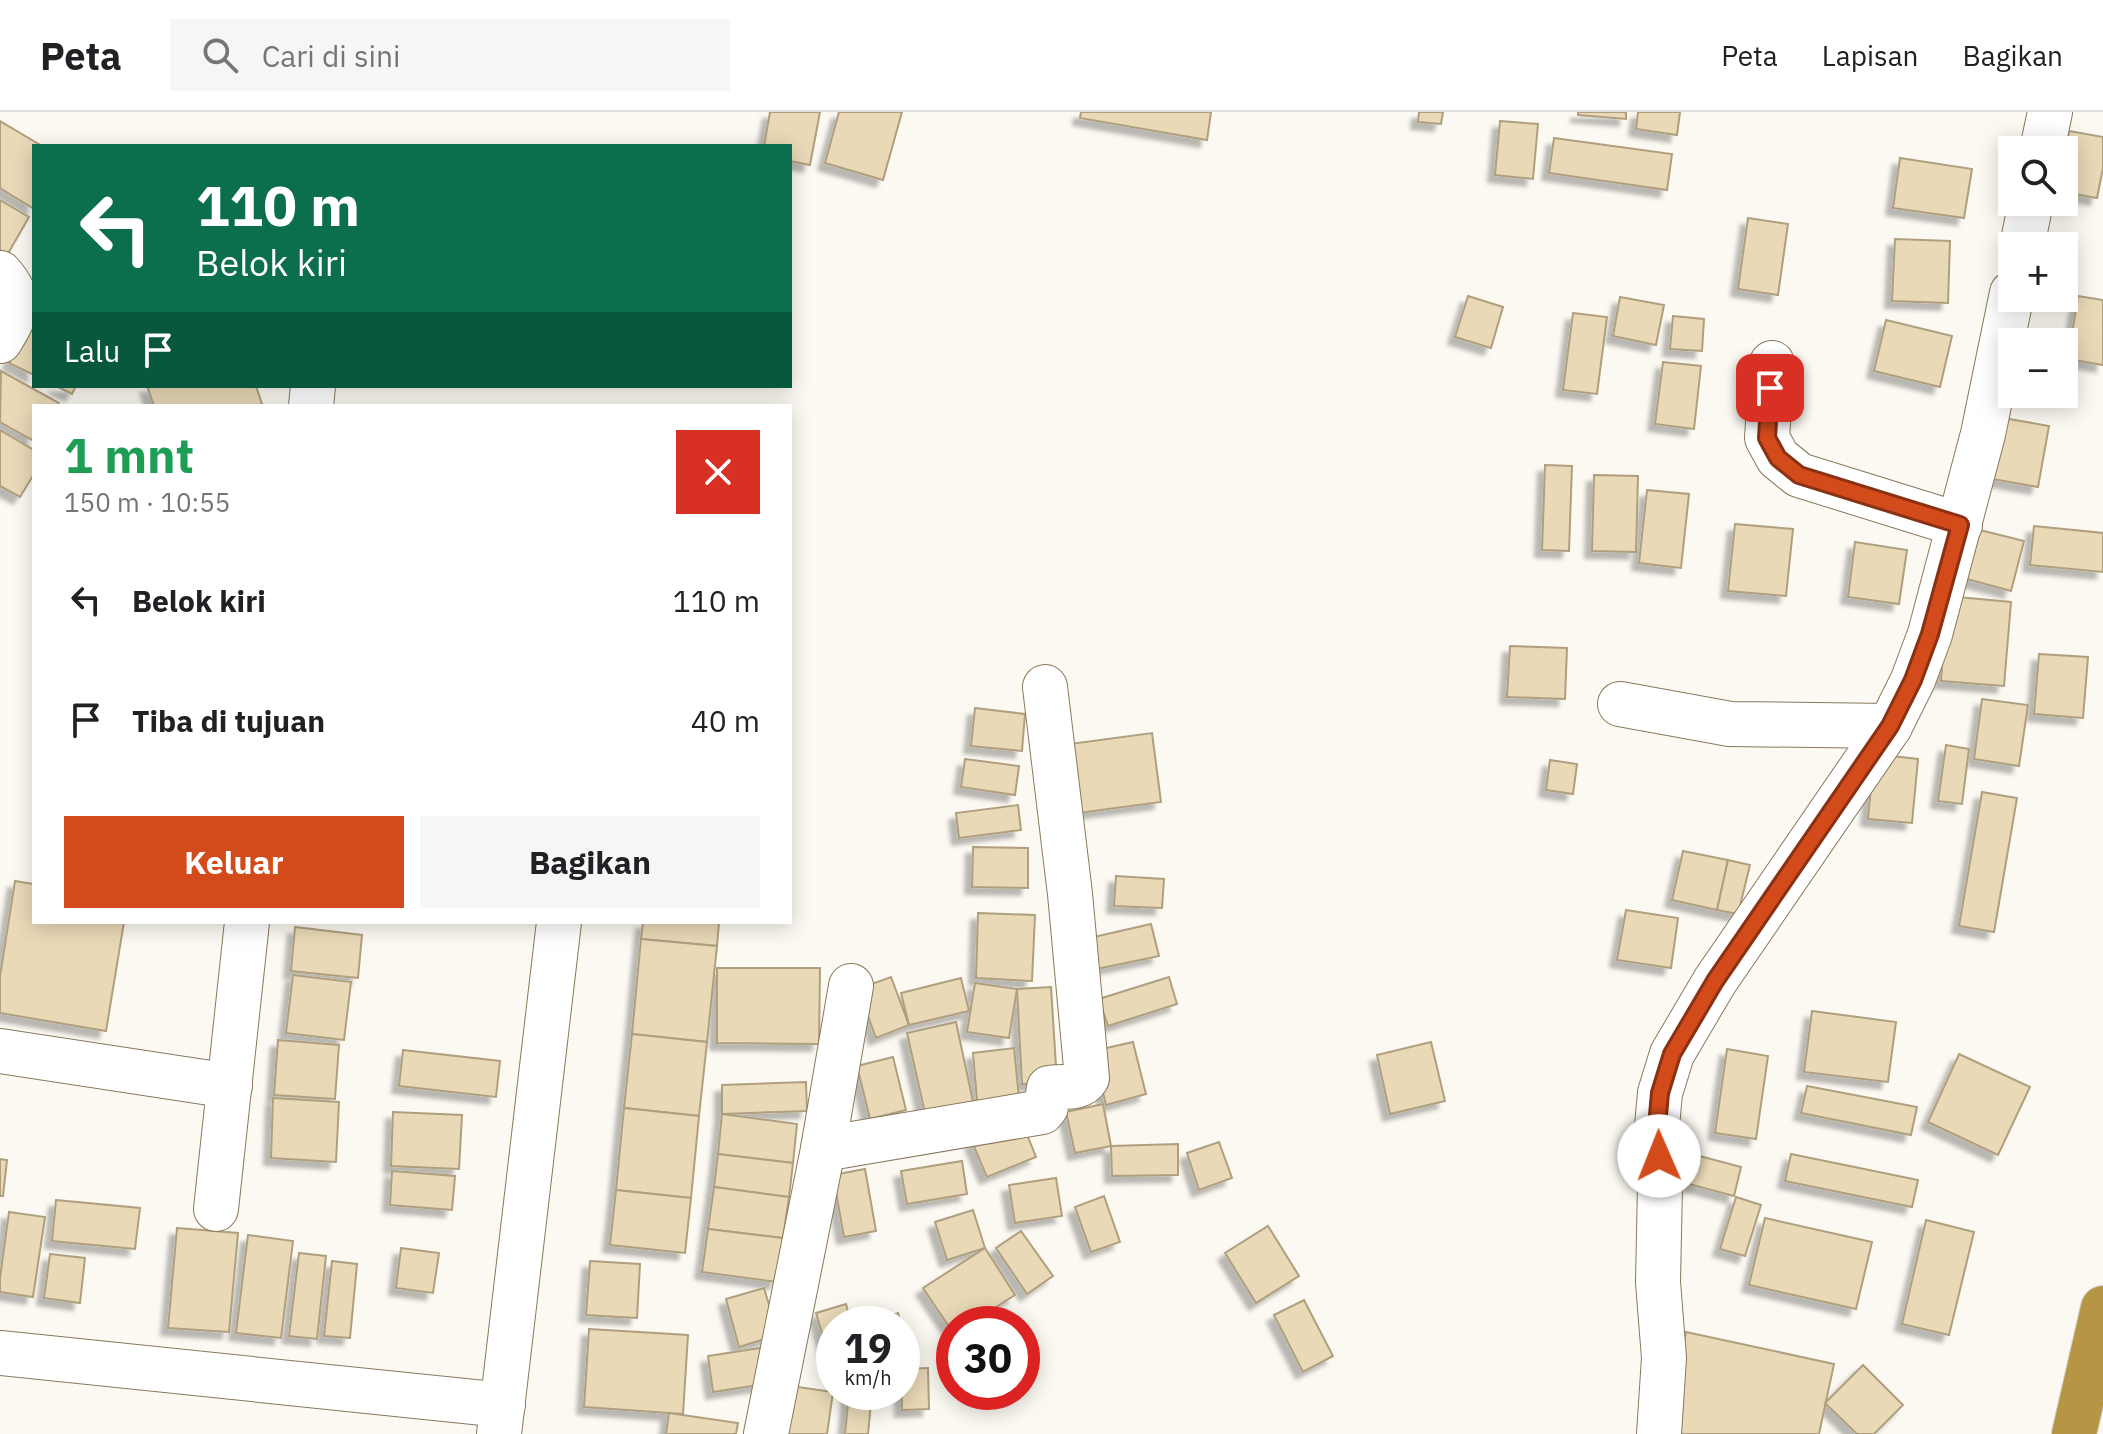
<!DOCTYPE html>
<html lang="id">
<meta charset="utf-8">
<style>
body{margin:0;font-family:"IBM Plex Sans",sans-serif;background:#f6f6f6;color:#202124;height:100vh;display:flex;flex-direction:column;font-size:30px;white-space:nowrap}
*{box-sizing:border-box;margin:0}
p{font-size:26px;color:#757577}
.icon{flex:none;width:44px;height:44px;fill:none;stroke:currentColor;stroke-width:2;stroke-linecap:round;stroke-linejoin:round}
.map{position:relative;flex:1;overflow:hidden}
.panel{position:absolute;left:32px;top:292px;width:760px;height:520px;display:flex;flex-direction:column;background:#fff;border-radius:0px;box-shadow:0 4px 20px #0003}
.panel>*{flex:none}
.guide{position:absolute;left:32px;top:32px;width:760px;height:244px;border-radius:0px;box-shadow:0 4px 20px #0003;background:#0b6e4f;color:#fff;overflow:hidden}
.buttons{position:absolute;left:1998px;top:24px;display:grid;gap:16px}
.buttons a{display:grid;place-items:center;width:80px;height:80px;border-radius:0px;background:#fff;box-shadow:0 4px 20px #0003;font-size:40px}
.speed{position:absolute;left:816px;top:1194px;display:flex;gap:16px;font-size:40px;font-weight:700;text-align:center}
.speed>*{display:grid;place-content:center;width:104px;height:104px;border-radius:50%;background:#fff;box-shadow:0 4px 20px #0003;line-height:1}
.speed small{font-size:20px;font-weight:400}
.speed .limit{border:12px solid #d22;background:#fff;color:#111}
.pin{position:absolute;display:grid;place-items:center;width:68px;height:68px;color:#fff;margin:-34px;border-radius:16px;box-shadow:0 4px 12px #0006}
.me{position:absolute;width:88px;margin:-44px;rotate:359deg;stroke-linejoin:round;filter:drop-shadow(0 0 6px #0008)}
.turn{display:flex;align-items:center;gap:28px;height:168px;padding:0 32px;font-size:36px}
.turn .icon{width:104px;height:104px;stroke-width:2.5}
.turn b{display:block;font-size:56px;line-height:68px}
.then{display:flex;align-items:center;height:76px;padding:0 32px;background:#0003;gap:16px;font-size:30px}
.round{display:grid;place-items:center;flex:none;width:84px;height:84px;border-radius:0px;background:#f6f6f6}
.overview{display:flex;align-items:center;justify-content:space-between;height:136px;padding:0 32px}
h1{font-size:48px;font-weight:800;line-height:60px;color:#1e9e55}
.primary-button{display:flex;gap:16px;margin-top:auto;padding:16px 32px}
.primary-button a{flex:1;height:92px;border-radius:0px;background:#d34b1b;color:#fff;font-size:32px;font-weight:800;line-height:92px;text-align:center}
.primary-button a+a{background:#f6f6f6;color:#202124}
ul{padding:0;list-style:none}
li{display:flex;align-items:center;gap:24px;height:120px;padding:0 32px}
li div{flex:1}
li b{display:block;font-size:30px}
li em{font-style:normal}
header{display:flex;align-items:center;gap:48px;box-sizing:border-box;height:112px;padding:0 40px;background:#fff;border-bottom:2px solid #e0e0e0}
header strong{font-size:38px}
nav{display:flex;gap:44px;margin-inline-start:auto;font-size:28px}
.search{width:560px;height:72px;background:#f6f6f6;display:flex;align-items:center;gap:20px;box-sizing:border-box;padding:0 28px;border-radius:0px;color:#757577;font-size:30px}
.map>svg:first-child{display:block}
</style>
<header>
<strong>Peta</strong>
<div class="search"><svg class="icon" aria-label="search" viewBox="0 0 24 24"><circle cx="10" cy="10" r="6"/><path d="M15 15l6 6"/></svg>Cari di sini</div>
<nav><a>Peta</a><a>Lapisan</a><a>Bagikan</a></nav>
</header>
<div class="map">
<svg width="2103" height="1322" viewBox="0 0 2103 1322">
<defs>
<filter id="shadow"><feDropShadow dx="-7" dy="7" stdDeviation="2" flood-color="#0004"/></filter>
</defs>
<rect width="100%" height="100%" fill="#fcf9f2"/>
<g fill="#e9d9b7" stroke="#af9f7f" stroke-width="2" filter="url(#shadow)">
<polygon points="770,0 820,0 810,53 790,49 790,34 764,34"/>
<polygon points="839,0 902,0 883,68 825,51"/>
<polygon points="1081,0 1211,0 1207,28 1080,6"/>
<polygon points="1419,0 1443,0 1441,12 1418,10"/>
<polygon points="1578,0 1626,0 1626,7 1578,3"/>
<polygon points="1638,0 1680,0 1677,23 1636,17"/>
<polygon points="0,9 42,34 34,34 34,97 0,76"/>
<polygon points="1500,9 1538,12 1533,67 1495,63"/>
<polygon points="2069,19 2103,25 2103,56 2097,86 2064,80 2064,47"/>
<polygon points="1554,26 1672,42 1667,78 1549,61"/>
<polygon points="1900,46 1972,57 1964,106 1893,96"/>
<polygon points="0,88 29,105 6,145 0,142"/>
<polygon points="1748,106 1788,112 1778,183 1738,177"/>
<polygon points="1895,127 1950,129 1948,191 1892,189"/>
<polygon points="1468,184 1503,195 1491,236 1455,225"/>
<polygon points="2078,184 2103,188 2103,253 2068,247"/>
<polygon points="1620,185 1664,193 1656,233 1613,224"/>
<polygon points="1573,201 1607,205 1597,282 1563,278"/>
<polygon points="1673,204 1704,207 1702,239 1670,237"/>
<polygon points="1886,208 1952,224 1940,275 1874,259"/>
<polygon points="27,215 34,219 34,263 9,251"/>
<polygon points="1663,250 1701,254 1694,317 1655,312"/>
<polygon points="1,259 59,291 58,294 34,294 34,329 0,310"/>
<polygon points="56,274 76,274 72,282"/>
<polygon points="147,274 256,274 262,292 256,294 154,294"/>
<polygon points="1998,305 2049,314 2038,375 1987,366"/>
<polygon points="0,318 34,338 34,362 20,385 0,374"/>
<polygon points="1545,353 1572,354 1569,439 1542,438"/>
<polygon points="1594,363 1638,364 1636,440 1592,439"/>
<polygon points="1647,378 1689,382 1681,456 1639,451"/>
<polygon points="1735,412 1793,417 1786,484 1728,479"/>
<polygon points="2034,414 2103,421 2103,460 2030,453"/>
<polygon points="1980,418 2024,429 2011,479 1967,467"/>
<polygon points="1855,430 1907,438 1899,492 1848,485"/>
<polygon points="1947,484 2011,490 2004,574 1941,569"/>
<polygon points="1510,534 1567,536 1565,587 1507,585"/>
<polygon points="2039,542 2088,545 2083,606 2034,602"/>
<polygon points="1982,587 2028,593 2019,654 1974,647"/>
<polygon points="975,596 1025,602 1022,639 971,634"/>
<polygon points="1152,621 1161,690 1071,702 1062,633"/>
<polygon points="1946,633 1969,637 1962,692 1938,689"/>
<polygon points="1874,642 1918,647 1912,711 1868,707"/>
<polygon points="965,647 1019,654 1015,683 961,675"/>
<polygon points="1550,648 1577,652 1573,682 1546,678"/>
<polygon points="1982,680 2017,686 1994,820 1959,814"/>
<polygon points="1018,693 1021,718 959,726 956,701"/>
<polygon points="973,735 1028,736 1028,776 972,775"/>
<polygon points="1683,739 1728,748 1717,798 1672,788"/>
<polygon points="1728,748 1750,753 1738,802 1717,798"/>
<polygon points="1116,764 1164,767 1162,796 1114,794"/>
<polygon points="15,769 34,772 34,810 124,810 106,919 0,901 0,864"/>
<polygon points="1626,798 1678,806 1671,856 1617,848"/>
<polygon points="978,801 1035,803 1032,869 976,866"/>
<polygon points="643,810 719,810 717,834 641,827"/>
<polygon points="1151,812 1159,844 1092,858 1085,827"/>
<polygon points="295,815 362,823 358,866 291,859"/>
<polygon points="641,827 717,834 707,930 632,922"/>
<polygon points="717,856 820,856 819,932 717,931"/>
<polygon points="293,863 351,870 344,928 286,921"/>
<polygon points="891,865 909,913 876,926 858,877"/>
<polygon points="1169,865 1177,892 1108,914 1099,887"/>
<polygon points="961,866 969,899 909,913 901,881"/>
<polygon points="975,871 1017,877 1009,926 967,920"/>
<polygon points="1051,875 1057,970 1022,972 1017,877"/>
<polygon points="1812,899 1896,910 1888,970 1804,960"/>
<polygon points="956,910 975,999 927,1010 907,921"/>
<polygon points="632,922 707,930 699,1004 624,996"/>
<polygon points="278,928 339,933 335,987 274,983"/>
<polygon points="1133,930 1146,982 1106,993 1093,939"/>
<polygon points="1431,930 1445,989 1390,1002 1377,943"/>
<polygon points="1014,936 1020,996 978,1000 973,941"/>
<polygon points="1727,937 1768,944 1756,1027 1715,1021"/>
<polygon points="403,938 500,949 496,985 399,974"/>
<polygon points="1959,942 2030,975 1998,1043 1928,1010"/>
<polygon points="893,945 906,998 870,1007 857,954"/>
<polygon points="806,970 807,999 722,1002 722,973"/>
<polygon points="1807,974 1917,995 1911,1023 1801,1001"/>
<polygon points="273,986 339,990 336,1050 271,1046"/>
<polygon points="1103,992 1111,1034 1075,1041 1066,1000"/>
<polygon points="624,996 699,1004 691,1086 616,1078"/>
<polygon points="393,1000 462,1003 459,1057 391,1054"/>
<polygon points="722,1002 797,1012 793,1051 718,1042"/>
<polygon points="1022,1010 1036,1045 987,1065 972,1030"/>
<polygon points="1219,1030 1232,1066 1199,1078 1187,1041"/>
<polygon points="1178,1032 1178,1063 1112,1064 1111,1034"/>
<polygon points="1677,1038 1741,1055 1734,1084 1670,1067"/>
<polygon points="718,1042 793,1051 789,1085 714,1075"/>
<polygon points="1791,1042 1918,1068 1912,1095 1785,1069"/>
<polygon points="0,1047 7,1048 3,1084 0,1084"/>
<polygon points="962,1049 967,1082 907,1092 901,1059"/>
<polygon points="865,1057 876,1119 844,1125 833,1063"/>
<polygon points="392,1059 455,1064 452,1098 390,1093"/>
<polygon points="1056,1066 1062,1104 1015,1111 1009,1073"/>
<polygon points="714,1075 789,1085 783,1126 708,1117"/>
<polygon points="616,1078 691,1086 685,1141 610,1133"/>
<polygon points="1104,1084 1120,1130 1091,1140 1075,1095"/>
<polygon points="1736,1085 1761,1093 1745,1144 1720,1137"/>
<polygon points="56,1088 140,1096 135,1137 52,1129"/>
<polygon points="973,1098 985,1136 947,1148 935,1110"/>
<polygon points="9,1100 45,1105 33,1185 0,1180 0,1166"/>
<polygon points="1765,1106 1872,1130 1856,1197 1749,1173"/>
<polygon points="1926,1108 1974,1120 1949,1223 1902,1212"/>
<polygon points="1268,1114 1299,1164 1256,1191 1225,1141"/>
<polygon points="177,1116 238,1121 229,1220 168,1216"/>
<polygon points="708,1117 783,1126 777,1170 702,1160"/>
<polygon points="1021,1119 1053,1164 1027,1182 996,1136"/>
<polygon points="248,1123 293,1129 281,1226 236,1221"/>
<polygon points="401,1136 439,1141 433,1181 396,1176"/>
<polygon points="985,1136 1015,1183 969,1212 954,1212 954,1222 923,1176"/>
<polygon points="299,1141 326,1144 317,1227 289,1224"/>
<polygon points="50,1142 85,1146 80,1191 44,1186"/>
<polygon points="332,1149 357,1152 350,1226 324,1224"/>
<polygon points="590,1149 640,1152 637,1206 586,1203"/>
<polygon points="764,1176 778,1223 739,1235 726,1187"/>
<polygon points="1304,1188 1333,1244 1303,1260 1274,1203"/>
<polygon points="846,1192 851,1212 834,1212 834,1247 830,1248 816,1201"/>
<polygon points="898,1201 901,1212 869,1212"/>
<polygon points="902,1214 910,1236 902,1239"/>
<polygon points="589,1217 688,1223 683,1302 584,1295"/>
<polygon points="1686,1220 1834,1252 1819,1322 1666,1322"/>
<polygon points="760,1236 765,1272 713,1280 708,1244"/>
<polygon points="1863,1253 1903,1293 1874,1322 1857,1322 1825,1291"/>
<polygon points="928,1256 929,1297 902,1298 902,1257"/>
<polygon points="784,1273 833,1280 827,1322 777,1322"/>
<polygon points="849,1280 872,1281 868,1322 845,1322"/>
<polygon points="669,1301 738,1311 736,1322 666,1322"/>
</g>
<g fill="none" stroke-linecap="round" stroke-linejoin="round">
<g stroke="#88795a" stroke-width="46">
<g id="minor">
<polyline points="2042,38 2050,0"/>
<polyline points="2022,134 2031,90"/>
<path d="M 0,161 C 24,187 17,202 0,229"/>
<polyline points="1772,251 1767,326 1778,346 1799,363 1960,413"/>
<polyline points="311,294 313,274"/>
<polyline points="1620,592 1730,612 1890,614"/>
<polyline points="0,939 230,974"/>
<path d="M 823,1037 L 1042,1000 L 1046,995 L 1049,976 C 1062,973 1079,979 1087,966 L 1070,782 L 1045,575"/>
<polyline points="216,1097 247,810"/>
<polyline points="0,1241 503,1293"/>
<polyline points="499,1322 559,810"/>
<polyline points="766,1322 823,1037 851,874"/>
<polyline points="1659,1322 1664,1246 1658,1170 1660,1073 1657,1014 1660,981 1672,942 1715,869 1890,614 1913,568 1930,522 1983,322 2012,181"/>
</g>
</g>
<g stroke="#d5d3d2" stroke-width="46">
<polyline id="highway" points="2074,1322 2103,1196"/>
</g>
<use href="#minor" stroke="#fff" stroke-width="44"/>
<use href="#highway" stroke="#b69645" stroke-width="44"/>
</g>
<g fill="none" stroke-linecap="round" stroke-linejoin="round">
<g stroke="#893112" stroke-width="20">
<polyline id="route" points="1659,1044 1657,1014 1660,981 1672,942 1715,869 1890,614 1913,568 1930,522 1960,413 1799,363 1778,346 1767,326 1770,276"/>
</g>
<use href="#route" stroke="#d34b1b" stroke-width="14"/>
</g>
</svg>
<div class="buttons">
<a><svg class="icon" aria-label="search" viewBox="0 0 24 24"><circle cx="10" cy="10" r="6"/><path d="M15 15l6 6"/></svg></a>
<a>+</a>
<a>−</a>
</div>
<div class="speed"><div>19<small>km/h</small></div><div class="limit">30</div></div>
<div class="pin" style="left:1770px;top:276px;background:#d93025"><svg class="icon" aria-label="arrive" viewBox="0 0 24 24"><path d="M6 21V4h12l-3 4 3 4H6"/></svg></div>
<svg class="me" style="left:1659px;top:1044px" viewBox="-20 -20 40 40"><circle r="19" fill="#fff"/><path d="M0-13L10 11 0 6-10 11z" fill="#d34b1b"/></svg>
<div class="guide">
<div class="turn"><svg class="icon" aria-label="left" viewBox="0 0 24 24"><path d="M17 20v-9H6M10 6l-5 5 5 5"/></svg><div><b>110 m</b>Belok kiri</div></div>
<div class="then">Lalu<svg class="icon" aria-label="arrive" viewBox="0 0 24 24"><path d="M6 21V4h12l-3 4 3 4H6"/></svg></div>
</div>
<section class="panel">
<div class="overview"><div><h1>1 mnt</h1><p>150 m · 10:55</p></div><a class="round" style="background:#d93025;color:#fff"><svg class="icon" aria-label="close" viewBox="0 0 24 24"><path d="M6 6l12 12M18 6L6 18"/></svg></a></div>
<ul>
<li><svg class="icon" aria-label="left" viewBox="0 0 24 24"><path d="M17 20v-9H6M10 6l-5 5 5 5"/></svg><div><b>Belok kiri</b></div><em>110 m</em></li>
<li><svg class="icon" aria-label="arrive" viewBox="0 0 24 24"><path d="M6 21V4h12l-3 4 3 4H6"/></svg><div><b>Tiba di tujuan</b></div><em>40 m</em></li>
</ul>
<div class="primary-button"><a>Keluar</a><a>Bagikan</a></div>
</section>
</div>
